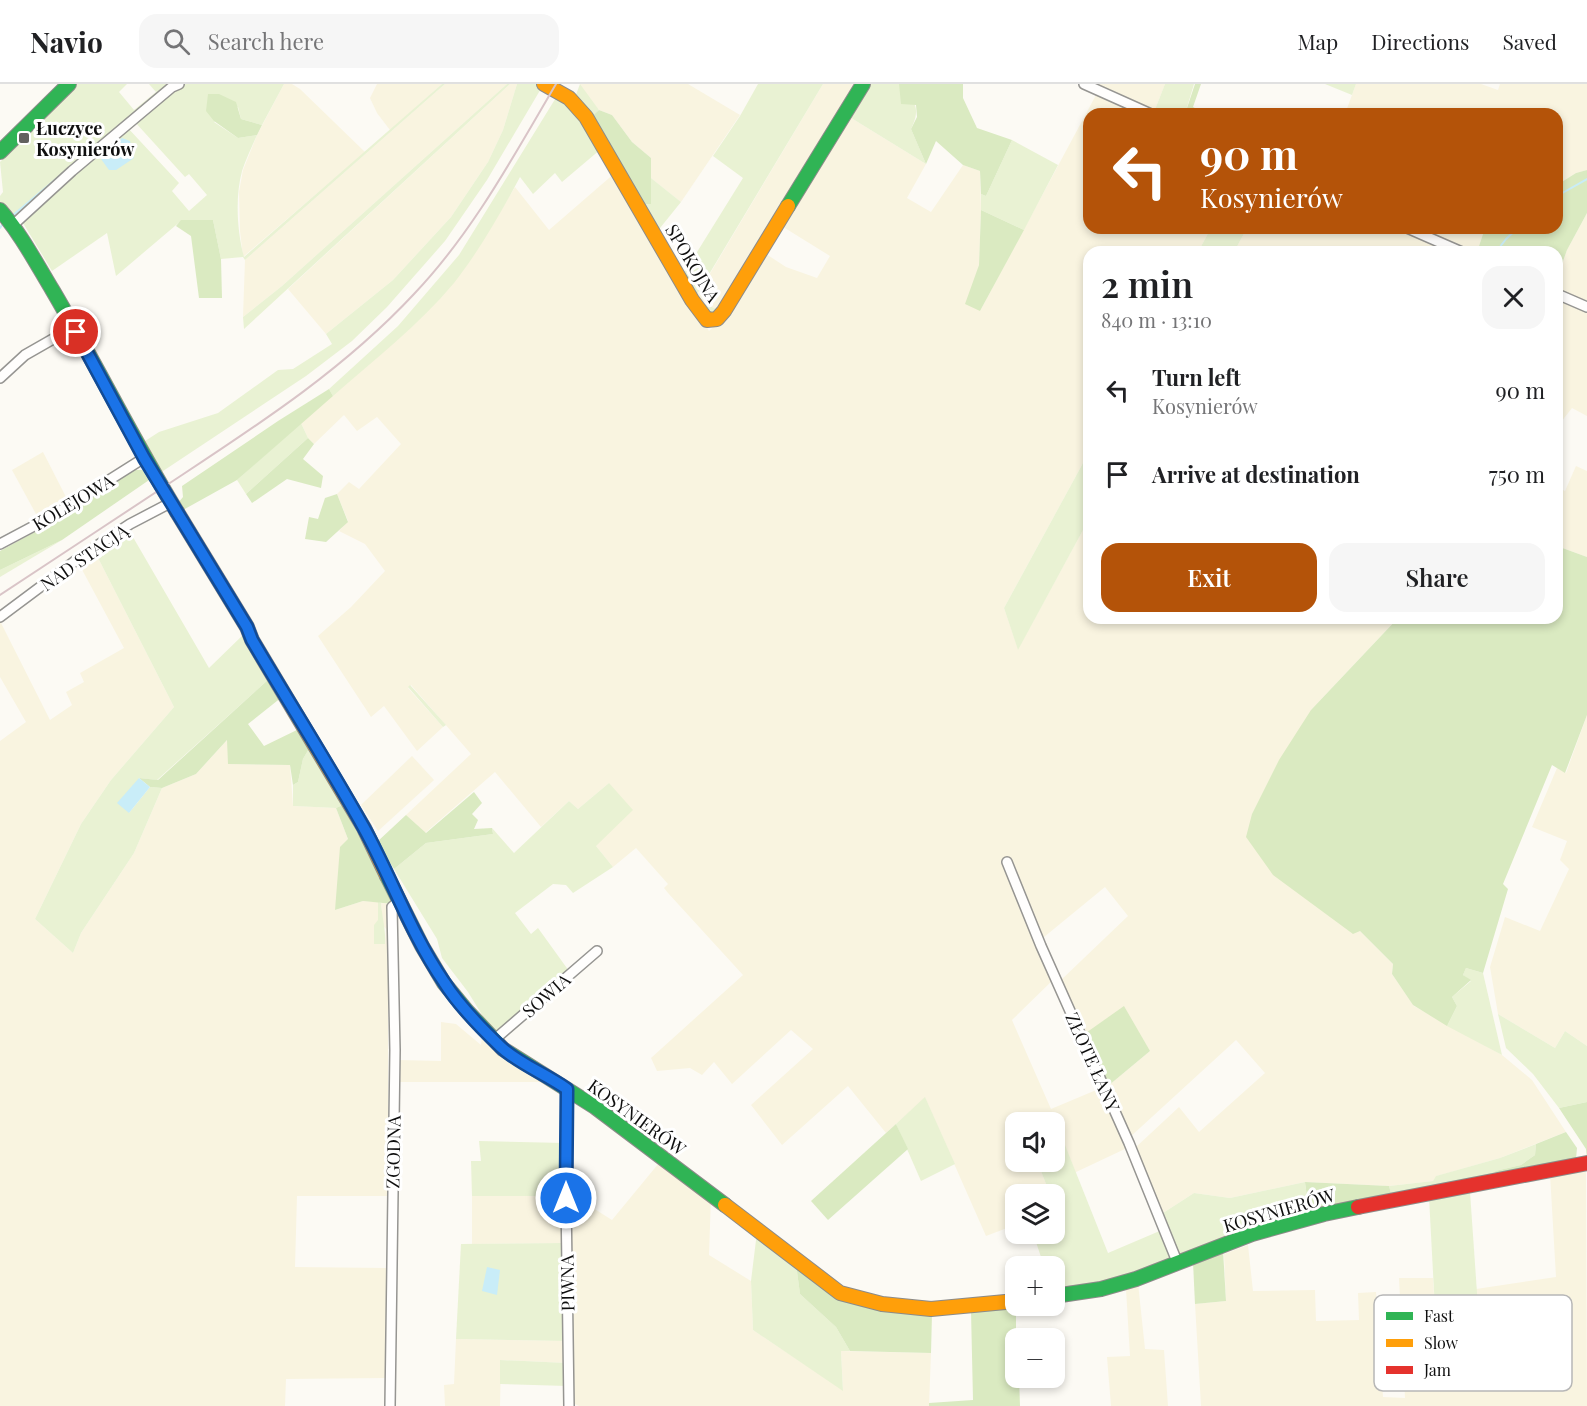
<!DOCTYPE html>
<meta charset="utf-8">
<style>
body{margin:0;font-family:"Playfair Display",serif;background:#f6f6f6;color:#202124;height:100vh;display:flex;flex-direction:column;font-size:22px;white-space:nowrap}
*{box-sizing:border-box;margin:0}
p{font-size:20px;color:#757577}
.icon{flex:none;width:33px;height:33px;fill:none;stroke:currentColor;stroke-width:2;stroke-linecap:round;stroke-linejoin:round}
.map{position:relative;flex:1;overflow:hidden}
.panel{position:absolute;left:1083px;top:162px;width:480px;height:378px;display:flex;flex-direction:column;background:#fff;border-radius:18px;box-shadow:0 3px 9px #0003}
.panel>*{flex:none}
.guide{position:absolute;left:1083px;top:24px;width:480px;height:126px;border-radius:18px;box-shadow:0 3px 9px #0003;background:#b45309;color:#fff;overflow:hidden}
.fabs{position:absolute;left:1005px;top:1028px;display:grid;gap:12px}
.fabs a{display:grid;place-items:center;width:60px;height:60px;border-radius:12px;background:#fff;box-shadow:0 3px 9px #0003;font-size:30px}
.pin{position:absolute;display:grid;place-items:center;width:51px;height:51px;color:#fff;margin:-26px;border:3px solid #fff;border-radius:50%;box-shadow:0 2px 6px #0007}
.me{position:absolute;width:66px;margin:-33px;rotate:0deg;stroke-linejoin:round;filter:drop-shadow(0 0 4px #0008)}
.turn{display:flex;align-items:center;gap:21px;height:126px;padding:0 18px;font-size:27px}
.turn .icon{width:78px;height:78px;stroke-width:2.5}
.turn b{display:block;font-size:42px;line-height:51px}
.round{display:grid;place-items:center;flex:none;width:63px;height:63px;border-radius:18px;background:#f6f6f6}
.summary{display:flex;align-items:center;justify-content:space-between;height:102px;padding:0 18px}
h1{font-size:36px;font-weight:600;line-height:45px}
.primary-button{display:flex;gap:12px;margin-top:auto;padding:12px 18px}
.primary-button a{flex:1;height:69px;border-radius:18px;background:#b45309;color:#fff;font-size:24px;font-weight:600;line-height:69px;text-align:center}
.primary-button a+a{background:#f6f6f6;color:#202124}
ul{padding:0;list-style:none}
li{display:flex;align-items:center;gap:18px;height:84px;padding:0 18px}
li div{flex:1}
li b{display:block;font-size:22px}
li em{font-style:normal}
header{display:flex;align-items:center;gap:36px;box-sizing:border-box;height:84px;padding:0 30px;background:#fff;border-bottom:2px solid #e0e0e0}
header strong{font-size:28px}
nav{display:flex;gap:33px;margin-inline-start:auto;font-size:21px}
.search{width:420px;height:54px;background:#f6f6f6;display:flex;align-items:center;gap:15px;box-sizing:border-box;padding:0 21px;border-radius:18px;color:#757577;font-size:22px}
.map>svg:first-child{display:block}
</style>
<header>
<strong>Navio</strong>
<div class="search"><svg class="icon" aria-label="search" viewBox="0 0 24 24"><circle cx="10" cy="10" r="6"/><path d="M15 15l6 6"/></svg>Search here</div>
<nav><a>Map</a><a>Directions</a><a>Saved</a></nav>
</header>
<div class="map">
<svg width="1587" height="1322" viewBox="0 0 1587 1322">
<rect width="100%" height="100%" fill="#fcfaf4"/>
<g fill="#f9f4e0">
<polygon points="284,0 292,0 300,5 365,68 243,173 240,147 239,108 243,86 257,51"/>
<polygon points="377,0 442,0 390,46 377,29 370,14"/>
<polygon points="445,0 507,0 282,202 243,233 245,176"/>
<polygon points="510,0 517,0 503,46 488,78 451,133 393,196 326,250 288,205"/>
<polygon points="580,0 688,0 740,31 681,118 651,94 651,74 632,58 612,31 599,26 582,6"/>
<polygon points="823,0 857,0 718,227 696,213"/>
<polygon points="1096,0 1165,0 1154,28"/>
<polygon points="1356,0 1481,0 1498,6 1500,0 1587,0 1587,86 1576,89 1557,101 1557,30 1345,30"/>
<polygon points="1096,11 1139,30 1089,30 1089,144 1211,144 1198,168 1089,168 1089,368 1004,524 1018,565 1089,435 1089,534 1398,534 1311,626 1360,847 1393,880 1392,890 1414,922 1502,971 1532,996 1566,1048 1500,1074 1437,1092 1433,1097 1389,1102 1305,1098 1230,1114 1194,1109 1160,1131 1136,1063 1179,1023 1199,1048 1265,989 1236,956 1129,1054 1108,1002 1150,967 1083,951 1060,897 1128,832 1105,803 1038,858 1054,895 1012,936 1051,1025 1101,1004 1127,1064 1074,1089 1061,1052 1055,1054 1054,1038 1016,1038 1016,1077 1037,1077 1050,1110 1016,1110 1015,1141 986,1152 925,1014 886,1049 848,1002 782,1061 751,1021 813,965 791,946 732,1000 714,978 702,991 690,984 657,987 651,974 743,891 668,809 664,804 668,800 636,764 613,783 596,762 609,699 578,725 569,717 541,743 495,688 425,749 406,731 471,670 411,601 408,604 443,643 417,667 384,622 371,633 318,552 351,523 385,487 365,460 339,447 348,437 337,410 349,398 359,405 401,360 377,333 357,347 344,331 314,360 308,354 301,339 409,245 453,199 480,161 515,103 549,146 616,88 709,247 718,239 763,168 786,183 817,194 830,172 780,141 848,32 926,80 907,114 931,128 963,81 980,87 981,126 979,181 977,190 980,227"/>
<polygon points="1587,129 1587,219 1557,206 1557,194 1567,166"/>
<polygon points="1247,144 1393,144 1449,168 1234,168"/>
<polygon points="1420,144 1485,144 1477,168 1472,168"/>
<polygon points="1557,214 1587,228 1587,332 1572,324 1557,343"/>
<polygon points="43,368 66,413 36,430 12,386"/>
<polygon points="1576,382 1587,387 1587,473 1557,462 1557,403 1565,407"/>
<polygon points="95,468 174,623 111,696 81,740 35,835 73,869 81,849 134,769 162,704 196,690 228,655 228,680 290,681 293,722 336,724 348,755 335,826 363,817 378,818 378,836 385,860 386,845 383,841 381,819 393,820 388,823 388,1112 297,1112 295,1183 387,1184 386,1294 286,1295 285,1322 0,1322 0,657 26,638 0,593 0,537 50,636 72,621 66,608 84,598 80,589 124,564 79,480"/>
<polygon points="1587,631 1587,962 1565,947 1555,964 1498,930 1490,883 1505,833 1540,847 1569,785 1560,776 1567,757 1532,743 1557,684 1566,689"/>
<polygon points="412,672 434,696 378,747 361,721"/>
<polygon points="441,938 456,940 481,961 482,953 544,998 398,998 398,976 441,977"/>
<polygon points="659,1079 711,1113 709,1171 751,1197 753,1246 843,1306 841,1267 931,1269 929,1322 579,1322 573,1319 569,1109 612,1136"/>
<polygon points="1586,1088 1587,1322 1201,1322 1195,1220 1226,1217 1224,1170 1248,1161 1253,1207 1315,1206 1316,1237 1359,1236 1358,1209 1376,1208 1383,1313 1405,1314 1399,1194 1433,1194 1435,1226 1477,1223 1476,1205 1556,1193 1550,1090"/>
<polygon points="472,1112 563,1112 564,1159 472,1160"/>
<polygon points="1138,1199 1145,1265 1164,1266 1168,1322 1111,1322 1107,1273 1130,1272 1126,1205"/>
<polygon points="456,1255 565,1257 567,1279 501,1276 500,1322 445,1322 444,1301 454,1300"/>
</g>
<g fill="#e9f2d3">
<polygon points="77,0 127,0 119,8 134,26 156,8 149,0 174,0 15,136 0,120 0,112 3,108 0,78 20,58 23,59 27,53 26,51"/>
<path d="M 185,0 L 284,0 L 262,41 L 241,35 L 238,23 L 214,38 L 238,54 L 257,51 C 252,62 246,75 242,87 C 235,113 237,147 244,173 L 442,0 L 445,0 L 245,176 L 243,173 L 221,175 L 213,136 L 182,136 L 116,192 L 107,149 L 52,187 L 23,139 L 85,79 L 127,43 L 179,99 L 172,107 L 189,127 L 207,111 L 189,90 L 185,93 L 134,37 L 172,7 Z"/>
<polygon points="507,0 510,0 244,245 243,233 282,202"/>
<polygon points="517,0 536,0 542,3 487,96 445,157 387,223 352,257 306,292 160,389 142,359 159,348 218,329 278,286 293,285 332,260 326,250 393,196 451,133 488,78 503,46"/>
<polygon points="580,0 599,26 589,35 574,16"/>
<path d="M 758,0 L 823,0 L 696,212 L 701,218 L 718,226 L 857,0 L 861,0 L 718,231 C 709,233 705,229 699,223 L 639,120 L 651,120 L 651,94 L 681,118 L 656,149 L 684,189 L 743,94 L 713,72 L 740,32 Z"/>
<path d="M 867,0 L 899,0 C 914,17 922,23 911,45 L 926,80 L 848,32 Z"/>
<polygon points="1165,0 1194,0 1185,30 1154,28"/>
<polygon points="1325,0 1356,0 1352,11"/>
<path d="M 557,12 L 569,19 L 601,65 L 562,98 L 555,89 L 533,110 L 520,93 C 501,129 479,167 454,199 C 419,241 374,276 333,312 L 329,305 L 398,242 L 459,171 Z"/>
<polygon points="1012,56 1058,81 1024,146 981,126 981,110 986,112"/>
<polygon points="1211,144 1247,144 1234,168 1198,168"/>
<polygon points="301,339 308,354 246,410 237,396"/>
<polygon points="1089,368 1089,435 1018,566 1004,524"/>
<polygon points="130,448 209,584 245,549 270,594 157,696 139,694 129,729 150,703 162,704 134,769 81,849 73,869 35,835 81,740 111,696 174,623 95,468"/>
<polygon points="62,456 0,493 0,486"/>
<polygon points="410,601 446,641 443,643 408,603"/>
<polygon points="310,663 345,720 336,724 293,722 293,701 298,698 303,675"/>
<polygon points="609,699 633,726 596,762 613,783 573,809 566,801 553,800 515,829 531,850 538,844 569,887 495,952 468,908 442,874 437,855 394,785 426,759 493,750 492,744 514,769 569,717 578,725"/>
<path d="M 378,818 L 381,819 C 382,833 386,846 385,860 L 374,860 L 374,841 L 378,836 Z"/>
<polygon points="1466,884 1483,889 1502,971 1447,942 1457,922 1452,913 1471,897 1463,891"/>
<polygon points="1498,930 1555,964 1565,947 1587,962 1587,1018 1559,1024 1533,990 1506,964"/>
<polygon points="925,1013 955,1080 921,1097 896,1040"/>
<polygon points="1061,1051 1108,1169 1162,1146 1173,1177 1107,1197 1055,1205 1054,1182 1044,1182 1033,1149 1054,1149 1054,1110 1050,1110 1037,1077 1054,1077 1055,1054"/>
<polygon points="479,1057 565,1059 563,1112 472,1112 471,1077 481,1077"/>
<polygon points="1536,1060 1535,1071 1521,1081 1495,1087 1497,1093 1392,1113 1389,1102 1433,1097 1436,1092 1500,1074"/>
<polygon points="1305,1098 1309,1128 1178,1174 1160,1131 1194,1109 1230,1114"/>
<polygon points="1470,1108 1478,1223 1435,1226 1429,1113"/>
<polygon points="757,1148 796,1180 800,1210 836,1243 850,1267 841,1267 843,1307 753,1246 751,1197"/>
<polygon points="564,1159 565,1257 456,1255 461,1160"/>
<polygon points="500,1276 567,1279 567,1302 500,1300"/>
</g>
<g fill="#daeac1">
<polygon points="899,0 963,0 963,14 977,44 1012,56 986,112 981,110 980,87 963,81 936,57 926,80 911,45 917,33 916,21 901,20"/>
<polygon points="1195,0 1201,0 1193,23 1206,30 1185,30"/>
<polygon points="208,10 219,10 236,18 241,35 262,41 257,51 238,54 214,37 206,27"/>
<polygon points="599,26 612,31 632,58 651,74 651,120 639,120 589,35"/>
<polygon points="1587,86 1587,129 1567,166 1557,194 1557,168 1477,168 1485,144 1557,144 1557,101 1576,89"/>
<polygon points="981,126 1024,146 980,227 965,220 979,181"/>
<polygon points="181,136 213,136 221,175 222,214 199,214 191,152 176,142"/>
<polygon points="329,305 333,312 237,396 183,426 178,419 183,413 182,402 278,337"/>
<polygon points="308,354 314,360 303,375 323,392 321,404 287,395 252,419 246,410"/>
<polygon points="135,386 146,386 152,394 62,456 0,486 0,467 53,438"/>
<polygon points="337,410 348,438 326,458 305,455 309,433 318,435 325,414"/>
<polygon points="1557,462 1587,473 1587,631 1565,689 1552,681 1503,800 1508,805 1483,889 1466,884 1463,891 1471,896 1452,913 1457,922 1447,942 1413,921 1392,890 1393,880 1360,847 1353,850 1273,791 1246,753 1252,730 1279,676 1311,626 1398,534 1557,534"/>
<polygon points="270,594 282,613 248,640 264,662 301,644 310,663 303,675 298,698 293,701 290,681 228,680 227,656 196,690 162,704 150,703 139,694 158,696"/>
<polygon points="474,708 482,719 472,730 478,736 474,745 492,744 493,750 426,759 394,785 377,758 406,731 426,749"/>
<polygon points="345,720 394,811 393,820 363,817 335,826 340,763 348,755 336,724"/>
<polygon points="1124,922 1150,967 1108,1002 1083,951"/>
<polygon points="1587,1018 1587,1075 1586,1065 1559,1024"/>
<polygon points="896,1040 908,1065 828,1136 811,1117"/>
<polygon points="1566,1048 1577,1064 1576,1075 1497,1093 1495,1087 1521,1081 1535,1071 1536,1060"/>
<polygon points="1305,1098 1389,1102 1392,1113 1309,1128"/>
<polygon points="1223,1166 1226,1217 1195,1220 1193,1178"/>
<polygon points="796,1180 840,1212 932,1230 931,1269 850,1267 836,1243 800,1210"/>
<polygon points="1016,1221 1016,1293 1019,1293 1020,1322 929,1322 929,1319 973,1316 971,1227"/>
</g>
<g fill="#c9edf8">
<polygon points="122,54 130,57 134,74 116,86 109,86 101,75 102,70"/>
<polygon points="139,694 150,703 129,729 117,719"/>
<polygon points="487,1183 500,1186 497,1211 482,1207"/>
</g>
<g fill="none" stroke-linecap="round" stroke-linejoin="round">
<g stroke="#c9edf8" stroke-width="2">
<polyline points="1557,112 1587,95"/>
<polyline points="12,132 163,5"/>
<polyline points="0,144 2,141"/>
<polyline points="1496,168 1506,155 1518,144"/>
</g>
<g stroke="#969592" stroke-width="12">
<g id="street">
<polyline points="1084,0 1151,30"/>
<polyline points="13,141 72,87 172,3 179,0"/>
<polyline points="1407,144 1462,168"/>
<polyline points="1557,210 1587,223"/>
<polyline points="0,294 25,271 74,243"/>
<polyline points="0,460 49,434 144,374"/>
<polyline points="0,533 83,471 130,440 172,418"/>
<polyline points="1007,778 1041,862 1129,1059 1178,1180"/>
<polyline points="494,956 597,867"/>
<polyline points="567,1005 566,1114 569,1322"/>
<polyline points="390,1322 395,966 392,823 399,817"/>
</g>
</g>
<g stroke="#8c8b89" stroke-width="16">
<g id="fast">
<polyline points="0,68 69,0"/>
<polyline points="788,122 863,0"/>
<path d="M 0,126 C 21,150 36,179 53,207 C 96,280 133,356 177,428"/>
<polyline points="387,792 422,862 444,899 467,927 503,965 595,1023 725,1121"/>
<polyline points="1054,1212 1101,1205 1136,1195 1252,1150 1324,1130 1358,1123"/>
</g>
</g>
<g stroke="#8c8b89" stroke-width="16">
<g id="slow">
<polyline points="544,0 569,14 586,33 692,216 707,236 717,235 724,227 788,122"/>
<polyline points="177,428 247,543 252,556 364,744 387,792"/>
<polyline points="725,1121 840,1209 882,1220 931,1225 1016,1217"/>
</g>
</g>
<g stroke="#8c8b89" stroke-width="16">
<polyline id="jam" points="1358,1123 1587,1079"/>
</g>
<use href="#street" stroke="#fffefd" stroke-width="9"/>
<use href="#fast" stroke="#30b455" stroke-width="14"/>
<use href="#slow" stroke="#ff9f0a" stroke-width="14"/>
<use href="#jam" stroke="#e5322d" stroke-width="14"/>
<path stroke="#d9c4c7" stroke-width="2" d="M 0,511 C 61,471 121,431 182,391 C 264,337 346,283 414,210 C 473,148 513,73 556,0"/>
</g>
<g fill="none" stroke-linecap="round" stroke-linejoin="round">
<g stroke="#114b97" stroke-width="15">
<path id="route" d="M 76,248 L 144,374 L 247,543 L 252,556 C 289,619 329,681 364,744 C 392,795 411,850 444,898 C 459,922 481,944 501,963 C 519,980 546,990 567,1005 L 566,1114"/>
</g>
<use href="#route" stroke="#1a73e8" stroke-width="10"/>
</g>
<rect fill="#62615f" stroke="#fff" stroke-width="2" x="18" y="48" width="12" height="12" rx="3"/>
<g text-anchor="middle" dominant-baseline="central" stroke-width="6" stroke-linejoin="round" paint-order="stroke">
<g font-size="18" font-weight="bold" fill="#0f0f0f" stroke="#fff" text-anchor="start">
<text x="36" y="44">Łuczyce<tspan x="36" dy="21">Kosynierów</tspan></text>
</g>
<g font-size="18" fill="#0f0f0f" stroke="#fff">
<text transform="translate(693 179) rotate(59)">SPOKOJNA</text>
<text transform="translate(73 418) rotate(-31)">KOLEJOWA</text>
<text transform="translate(84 473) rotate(-35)">NAD STACJĄ</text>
<text transform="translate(546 911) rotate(-41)">SOWIA</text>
<text transform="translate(1093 978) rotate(66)">ZŁOTE ŁANY</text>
<text transform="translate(637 1033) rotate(36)">KOSYNIERÓW</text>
<text transform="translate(393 1068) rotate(-89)">ZGODNA</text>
<text transform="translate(1279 1126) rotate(-16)">KOSYNIERÓW</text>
<text transform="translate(567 1199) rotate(-91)">PIWNA</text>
</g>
</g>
<rect x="1374" y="1211" width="198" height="96" rx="9" fill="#fff" stroke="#b7b7b7" stroke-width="1.5"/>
<rect x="1386" y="1228" width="27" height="8" fill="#30b455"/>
<rect x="1386" y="1255" width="27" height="8" fill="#ff9f0a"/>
<rect x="1386" y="1282" width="27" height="8" fill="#e5322d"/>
<g font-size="16" fill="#0f0f0f">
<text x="1424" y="1238">Fast</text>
<text x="1424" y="1265">Slow</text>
<text x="1424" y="1292">Jam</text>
</g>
</svg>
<div class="fabs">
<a><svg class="icon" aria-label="sound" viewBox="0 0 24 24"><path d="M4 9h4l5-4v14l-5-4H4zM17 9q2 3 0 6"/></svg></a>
<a><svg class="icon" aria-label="layers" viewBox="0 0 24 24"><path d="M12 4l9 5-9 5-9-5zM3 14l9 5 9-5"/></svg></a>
<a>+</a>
<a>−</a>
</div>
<div class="pin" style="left:76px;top:248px;background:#d93025"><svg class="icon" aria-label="arrive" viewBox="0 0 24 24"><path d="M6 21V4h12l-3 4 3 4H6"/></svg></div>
<svg class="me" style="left:566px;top:1114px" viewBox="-20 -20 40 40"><circle r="17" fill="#1a73e8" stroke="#fff" stroke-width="3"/><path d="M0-11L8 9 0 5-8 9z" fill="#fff"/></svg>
<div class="guide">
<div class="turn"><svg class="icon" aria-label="left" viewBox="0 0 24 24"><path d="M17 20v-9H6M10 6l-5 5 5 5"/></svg><div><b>90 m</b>Kosynierów</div></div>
</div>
<section class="panel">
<div class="summary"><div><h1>2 min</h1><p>840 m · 13:10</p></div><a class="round"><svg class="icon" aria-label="close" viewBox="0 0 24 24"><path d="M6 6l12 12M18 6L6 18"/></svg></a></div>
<ul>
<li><svg class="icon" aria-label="left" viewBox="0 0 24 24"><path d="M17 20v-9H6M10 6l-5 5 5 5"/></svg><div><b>Turn left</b><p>Kosynierów</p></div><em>90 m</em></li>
<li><svg class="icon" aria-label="arrive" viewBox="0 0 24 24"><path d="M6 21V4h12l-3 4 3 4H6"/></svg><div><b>Arrive at destination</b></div><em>750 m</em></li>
</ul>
<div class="primary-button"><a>Exit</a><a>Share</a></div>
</section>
</div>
